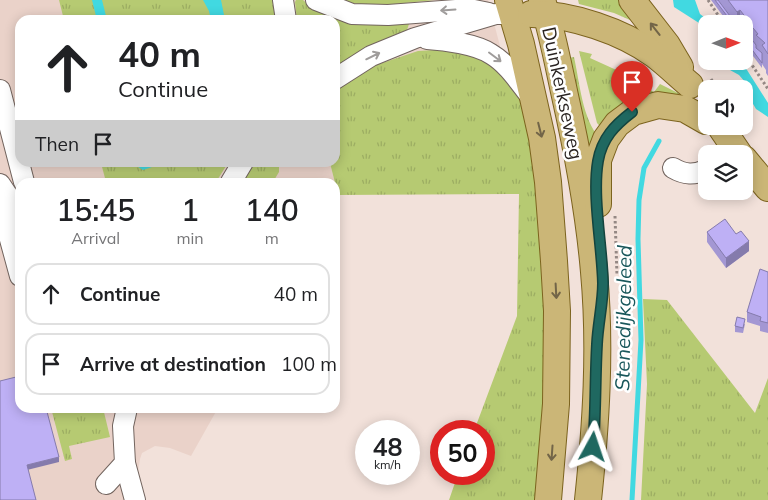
<!DOCTYPE html>
<style>
body{margin:0;font-family:Mulish,sans-serif;background:#f6f6f6;color:#202124;height:100vh;display:flex;flex-direction:column;font-size:19px;white-space:nowrap}
*{box-sizing:border-box;margin:0}
p{font-size:16px;color:#757577}
.icon{flex:none;width:28px;height:28px;fill:none;stroke:currentColor;stroke-width:2;stroke-linecap:round;stroke-linejoin:round}
.map{position:relative;flex:1;overflow:hidden}
.sheet{position:absolute;left:15px;top:178px;width:325px;height:235px;display:flex;flex-direction:column;background:#fff;border-radius:15px;box-shadow:0 2px 12px #0003}
.sheet>*{flex:none}
.guide{position:absolute;left:15px;top:15px;width:325px;height:152px;border-radius:15px;box-shadow:0 2px 12px #0003;background:#fff;color:#202124;overflow:hidden}
.needle{width:32px;rotate:89deg}
.buttons{position:absolute;left:698px;top:15px;display:grid;gap:10px}
.buttons a{display:grid;place-items:center;width:55px;height:55px;border-radius:10px;background:#fff;box-shadow:0 2px 12px #0003;font-size:25px}
.speed{position:absolute;left:355px;top:420px;display:flex;gap:10px;font-size:25px;font-weight:700;text-align:center}
.speed>*{display:grid;place-content:center;width:65px;height:65px;border-radius:50%;background:#fff;box-shadow:0 2px 12px #0003;line-height:1}
.speed small{font-size:12px;font-weight:400}
.speed .limit{border:8px solid #d22;background:#fff;color:#111}
.pin{position:absolute;display:grid;place-items:center;width:42px;height:42px;color:#fff;margin:-51px -21px;border-radius:50% 50% 50% 0;rotate:-45deg;box-shadow:0 0 5px #0007}
.pin .icon{rotate:45deg}
.me{position:absolute;width:55px;margin:-28px;rotate:5deg;stroke-linejoin:round;filter:drop-shadow(0 0 4px #0008)}
.turn{display:flex;align-items:center;gap:18px;height:105px;padding:0 20px;font-size:22px}
.turn .icon{width:65px;height:65px;stroke-width:2.5}
.turn b{display:block;font-size:35px;line-height:42px}
.then{display:flex;align-items:center;height:48px;padding:0 20px;background:#0003;gap:10px;font-size:19px}
.eta{display:flex;justify-content:space-evenly;align-items:center;height:85px;text-align:center}
.eta b{font-size:30px;font-weight:600;line-height:35px}
ul{padding:0;list-style:none}
li{display:flex;align-items:center;gap:15px;height:62px;margin:0 10px 8px;padding:0 10px;border:2px solid #e0e0e0;border-radius:15px}
li div{flex:1}
li b{display:block;font-size:19px}
li em{font-style:normal}
.map>svg:first-child{display:block}
</style>
<div class="map">
<svg width="768" height="500" viewBox="0 0 768 500">
<defs>
<pattern id="grass-tufts" width="24" height="20" patternUnits="userSpaceOnUse" patternTransform="scale(1.25)"><rect width="24" height="20" fill="#b6ca72"/><path d="M3 7l-1-3M5 7V3M7 7l1-3M15 17l-1-3M17 17v-4M19 17l1-3" fill="none" stroke="#9cad62"/></pattern>
</defs>
<rect width="100%" height="100%" fill="#f2e1da"/>
<polygon fill="#ead2c9" points="0,0 488,0 508,77 370,67 335,20 20,20 20,162 330,163 338,195 335,201 335,182 20,182 20,408 218,408 191,456 170,448 155,446 142,453 140,459 138,472 145,500 0,500"/>
<g fill="url(#grass-tufts)">
<polygon points="59,0 274,0 276,20 64,20"/>
<path d="M 296,0 L 303,0 C 334,27 367,22 404,20 L 409,24 L 407,30 L 376,44 L 335,68 L 335,20 L 297,20 L 295,2 Z"/>
<path d="M 339,0 L 435,0 C 402,3 371,9 339,0 Z"/>
<polygon points="578,0 626,0 634,19 630,20 614,13 579,4"/>
<polygon points="451,49 484,60 509,77 531,115 544,257 545,401 536,500 449,500 458,474 484,474 484,431 474,431 517,316 519,194 338,195 330,163 335,162 335,89 370,67 418,51"/>
<polygon points="579,51 592,54 590,58 623,73 654,92 660,84 678,93 685,102 605,132 597,123"/>
<path d="M 574,57 C 580,84 582,118 600,139 L 591,159 L 568,58 Z"/>
<polygon points="101,163 228,163 216,182 106,182"/>
<polygon points="255,163 277,163 279,164 279,172 273,182 240,182 248,174"/>
<polygon points="643,299 667,300 755,413 768,378 768,500 641,500 647,384"/>
<polygon points="51,408 103,408 110,437 69,446 72,459 65,461"/>
</g>
<g fill="#41d9e1">
<polygon points="92,0 102,0 107,20 97,20"/>
<polygon points="203,0 221,0 225,20 211,20 209,11"/>
<polygon points="673,0 695,0 700,14 713,24 706,24 706,44 702,39 699,23 674,7"/>
<polygon points="723,61 739,61 747,70 768,103 768,117 756,109 749,97 745,82 739,75 730,70"/>
<polygon points="132,163 164,163 143,170"/>
</g>
<g fill="none" stroke-linecap="round" stroke-linejoin="round">
<polyline stroke="#41d9e1" stroke-width="5" points="632,500 641,340 638,239 639,200 644,168 659,141"/>
<g stroke="#72645e" stroke-width="22">
<g id="minor">
<polyline points="283,0 286,20"/>
<polyline points="316,0 352,14 388,15 469,9 489,13"/>
<path d="M 427,39 C 445,40 476,44 491,54 C 508,64 519,82 531,97"/>
<polyline points="335,79 371,56 415,38 496,14 513,14"/>
<polyline points="0,90 24,182"/>
<path d="M 673,168 C 685,175 694,175 706,170"/>
<polyline points="231,182 243,162"/>
<polyline points="0,184 20,214"/>
<polyline points="0,203 20,276"/>
<polyline points="125,463 135,500"/>
<polyline points="106,484 125,463 123,426 127,408"/>
</g>
</g>
<g stroke="#7c631e" stroke-width="28">
<g id="major">
<polyline points="508,0 521,44 542,138 548,182 554,261 557,311 556,404 548,500"/>
<path d="M 542,0 C 552,31 558,64 565,96 C 578,154 589,213 594,272 C 601,348 596,425 588,500"/>
<polyline points="632,0 667,45 680,67"/>
<path d="M 531,14 C 571,14 622,31 655,55 C 667,64 678,75 690,85"/>
<polyline points="720,126 739,154"/>
<polyline points="744,159 768,188"/>
<polyline points="598,204 598,160 606,139 617,124 633,112 658,105 685,109 706,121"/>
</g>
</g>
<g stroke="#948884" stroke-width="3" stroke-dasharray="2.5 2.5" stroke-linecap="butt">
<polyline points="708,0 724,24"/>
<polyline points="744,53 768,89"/>
<polyline points="711,79 718,89"/>
<polyline points="615,216 617,275"/>
</g>
<use href="#minor" stroke="#fff" stroke-width="20"/>
<use href="#major" stroke="#cbb677" stroke-width="26"/>
</g>
<g fill="#a397d3">
<polygon points="711,0 768,0 768,76 766,73 766,70 762,64 762,68 744,44 744,24 729,24"/>
<polygon points="707,232 749,251 726,268 707,242"/>
<polygon points="768,272 768,333 760,331 760,326 747,322 747,312"/>
<polygon points="745,324 743,333 735,332 735,326"/>
</g>
<g fill="#857bac">
<polygon points="740,10 740,24 737,24 737,12"/>
<polygon points="753,28 753,46 750,48 750,30"/>
<polygon points="749,241 749,251 726,268 726,258"/>
<polygon points="59,457 59,462 27,470 27,465"/>
</g>
<g fill="#beb0f5" stroke="#857bac">
<polygon points="715,0 718,0 736,24 733,24"/>
<polygon points="728,0 768,0 768,54 762,45 765,43 756,35 758,34 753,28 750,30 744,22 747,19 740,10 737,12"/>
<polygon points="744,28 744,35 750,43 753,41 756,45 756,48 762,53 762,63 744,39"/>
<polygon points="725,219 736,234 741,231 749,241 726,258 707,232"/>
<polygon points="760,269 768,272 768,323 760,321 761,317 747,312"/>
<polygon points="737,317 745,319 743,328 735,326"/>
<polygon points="20,376 20,408 46,408 59,457 27,465 36,500 0,500 0,381"/>
</g>
<defs><path id="oneway-shaft" d="M-6 0H5M1.5-3L5.5 0L1.5 3" fill="none" stroke-width="1.6" stroke-linecap="round" stroke-linejoin="round" transform="scale(1.25)"/></defs>
<g stroke="#9f9c9b">
<use href="#oneway-shaft" transform="translate(448 10) rotate(176)"/>
<use href="#oneway-shaft" transform="translate(373 56) rotate(-26)"/>
<use href="#oneway-shaft" transform="translate(495 57) rotate(37)"/>
</g>
<g stroke="#726548">
<use href="#oneway-shaft" transform="translate(655 29) rotate(-128)"/>
<use href="#oneway-shaft" transform="translate(540 130) rotate(76)"/>
<use href="#oneway-shaft" transform="translate(556 291) rotate(87)"/>
<use href="#oneway-shaft" transform="translate(552 453) rotate(94)"/>
</g>
<g fill="none" stroke-linecap="round" stroke-linejoin="round">
<g stroke="#14443e" stroke-width="12">
<path id="route" d="M 593,447 C 596,412 595,378 597,344 C 598,323 603,303 603,283 C 602,245 592,196 598,161 C 602,138 615,125 632,112"/>
</g>
<use href="#route" stroke="#1f6860" stroke-width="9"/>
</g>
<g text-anchor="middle" dominant-baseline="central" stroke-width="5" stroke-linejoin="round" paint-order="stroke">
<g font-size="19" fill="#292321" stroke="#fff">
<text transform="translate(563 93) rotate(78)">Duinkerkseweg</text>
</g>
<g font-size="20" font-style="italic" fill="#19575b" stroke="#fff">
<text transform="translate(623 318) rotate(-89)">Stenedijkgeleed</text>
</g>
</g>
</svg>
<div class="buttons">
<a><svg class="needle" viewBox="-14 -14 28 28"><path d="M0-13l5 13h-10z" fill="#e53935"/><path d="M0 13l5-13h-10z" fill="#757577"/></svg></a>
<a><svg class="icon" aria-label="sound" viewBox="0 0 24 24"><path d="M4 9h4l5-4v14l-5-4H4zM17 9q2 3 0 6"/></svg></a>
<a><svg class="icon" aria-label="layers" viewBox="0 0 24 24"><path d="M12 4l9 5-9 5-9-5zM3 14l9 5 9-5"/></svg></a>
</div>
<div class="speed"><div>48<small>km/h</small></div><div class="limit">50</div></div>
<div class="pin" style="left:632px;top:112px;background:#d93025"><svg class="icon" aria-label="arrive" viewBox="0 0 24 24"><path d="M6 21V4h12l-3 4 3 4H6"/></svg></div>
<svg class="me" style="left:593px;top:447px" viewBox="-20 -20 40 40"><path d="M0-17L14 15 0 8-14 15z" fill="#1f6860" stroke="#fff" stroke-width="4"/></svg>
<div class="guide">
<div class="turn"><svg class="icon" aria-label="ahead" viewBox="0 0 24 24"><path d="M12 20V5M6 11l6-6 6 6"/></svg><div><b>40 m</b>Continue</div></div>
<div class="then">Then<svg class="icon" aria-label="arrive" viewBox="0 0 24 24"><path d="M6 21V4h12l-3 4 3 4H6"/></svg></div>
</div>
<section class="sheet">
<div class="eta">
<div><b>15:45</b><p>Arrival</p></div>
<div><b>1</b><p>min</p></div>
<div><b>140</b><p>m</p></div>
</div>
<ul>
<li><svg class="icon" aria-label="ahead" viewBox="0 0 24 24"><path d="M12 20V5M6 11l6-6 6 6"/></svg><div><b>Continue</b></div><em>40 m</em></li>
<li><svg class="icon" aria-label="arrive" viewBox="0 0 24 24"><path d="M6 21V4h12l-3 4 3 4H6"/></svg><div><b>Arrive at destination</b></div><em>100 m</em></li>
</ul>
</section>
</div>
